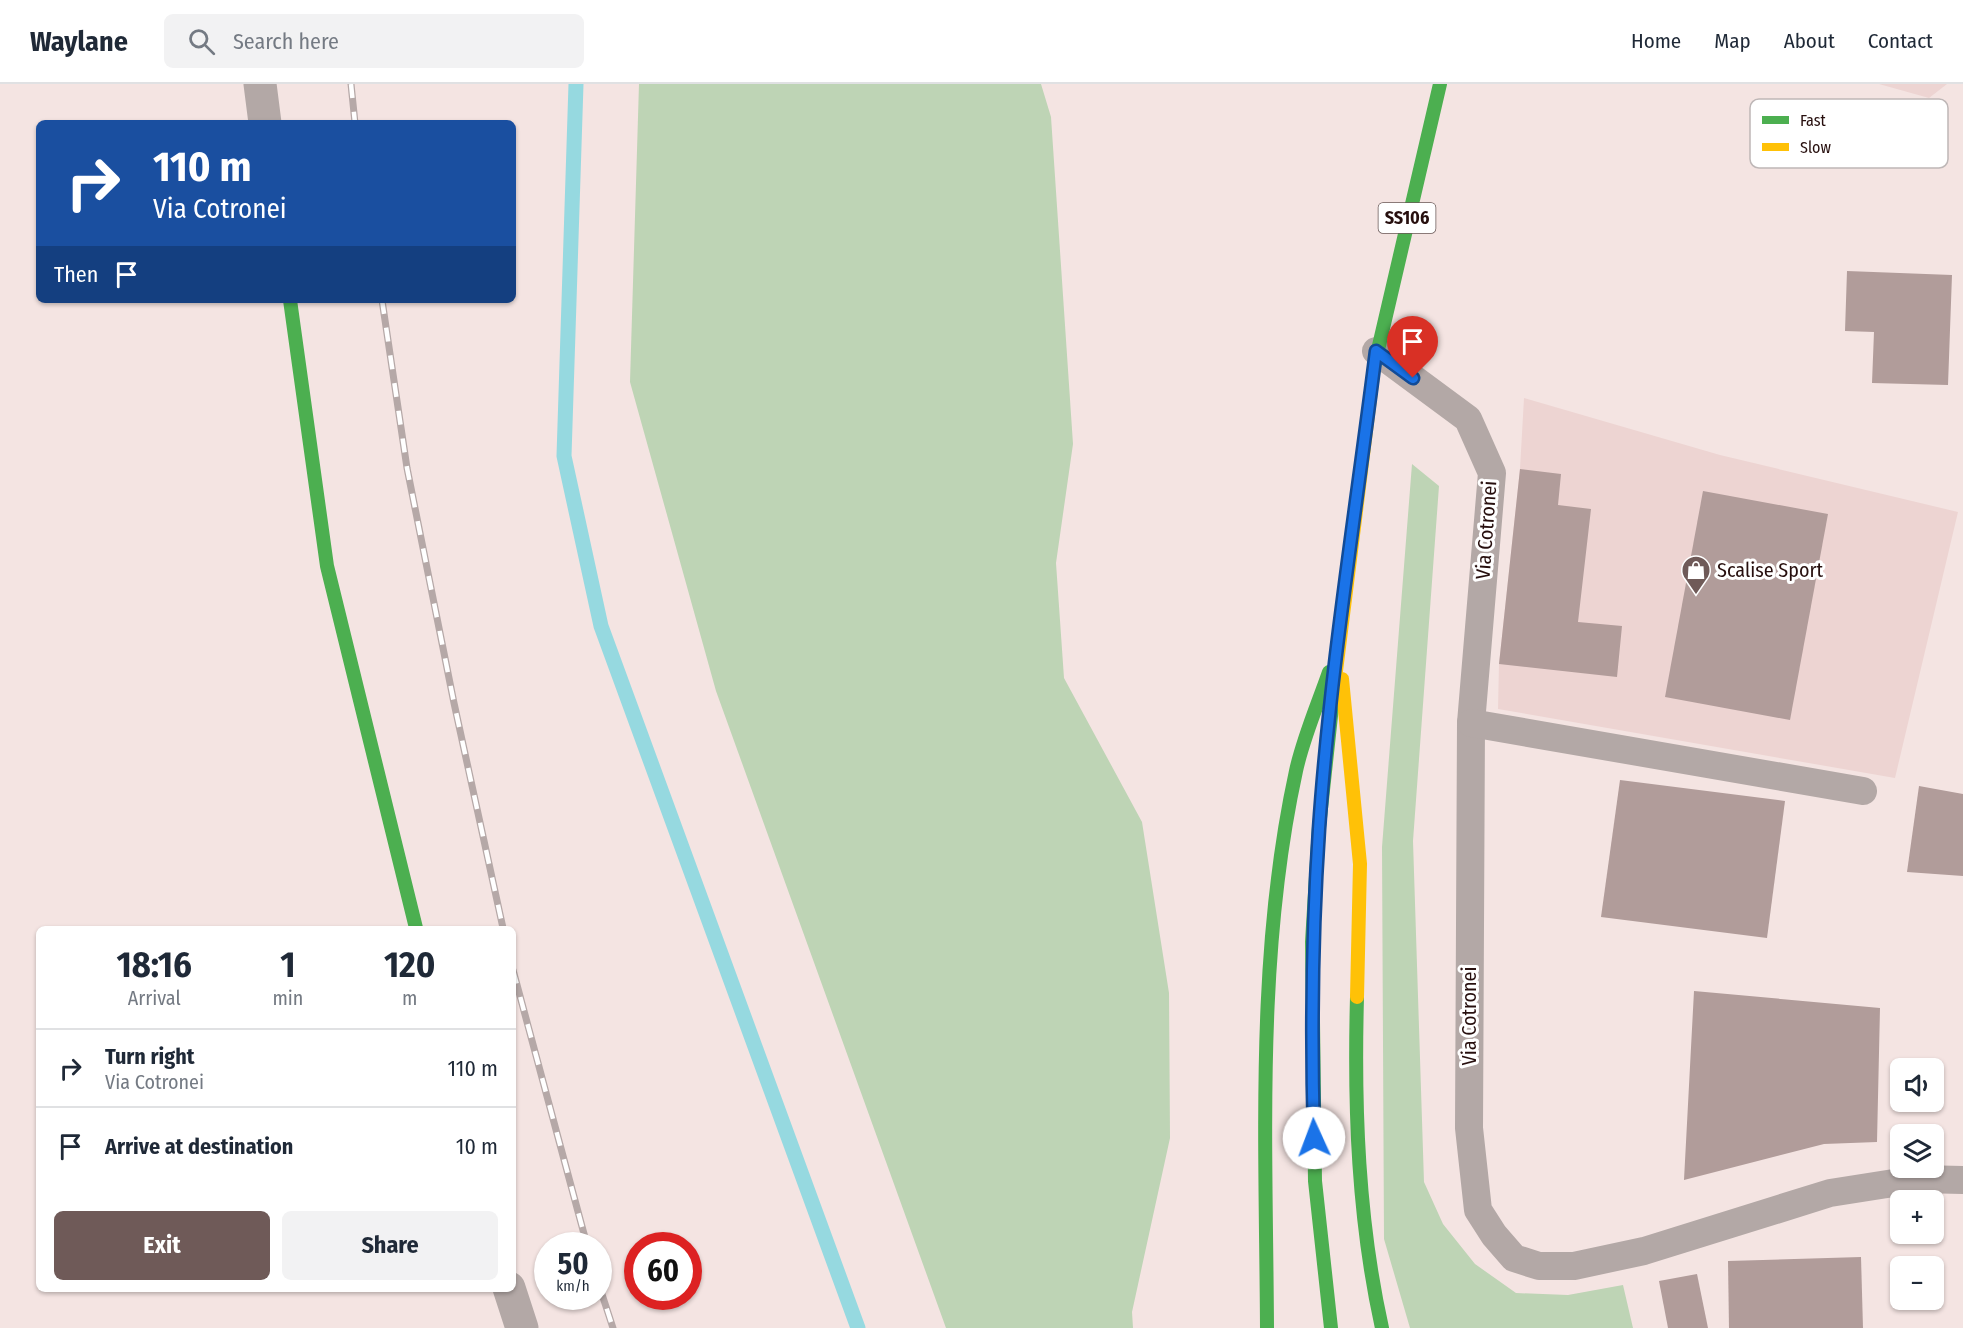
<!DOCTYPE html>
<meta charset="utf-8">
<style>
body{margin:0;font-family:"Fira Sans Condensed",sans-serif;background:#f2f2f3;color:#1f2937;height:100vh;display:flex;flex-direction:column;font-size:22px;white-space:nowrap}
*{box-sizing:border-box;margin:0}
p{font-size:20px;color:#747a83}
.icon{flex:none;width:33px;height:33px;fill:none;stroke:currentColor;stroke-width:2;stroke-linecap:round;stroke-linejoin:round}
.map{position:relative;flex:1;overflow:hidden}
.sheet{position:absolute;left:36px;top:842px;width:480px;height:366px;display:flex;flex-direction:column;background:#fff;border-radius:9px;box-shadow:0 2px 4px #0004}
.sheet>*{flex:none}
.hud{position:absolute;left:36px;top:36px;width:480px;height:183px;border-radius:9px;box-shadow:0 2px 4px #0004;background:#1a4fa0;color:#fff;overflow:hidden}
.tools{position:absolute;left:1890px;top:974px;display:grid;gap:12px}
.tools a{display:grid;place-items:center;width:54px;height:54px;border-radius:9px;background:#fff;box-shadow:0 2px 4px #0004;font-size:30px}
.speed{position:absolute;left:534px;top:1148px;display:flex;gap:12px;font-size:30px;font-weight:700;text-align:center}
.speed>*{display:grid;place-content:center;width:78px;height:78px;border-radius:50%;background:#fff;box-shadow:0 2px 4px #0004;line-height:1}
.speed small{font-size:15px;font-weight:400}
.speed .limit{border:9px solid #d22;background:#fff;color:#111}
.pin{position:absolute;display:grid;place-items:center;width:51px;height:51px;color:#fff;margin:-62px -26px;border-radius:50% 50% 50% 0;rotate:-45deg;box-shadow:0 0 6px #0007}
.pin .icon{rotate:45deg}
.me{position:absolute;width:66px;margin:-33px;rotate:358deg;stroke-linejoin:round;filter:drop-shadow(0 0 4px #0008)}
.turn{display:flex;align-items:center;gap:21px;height:126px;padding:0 18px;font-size:27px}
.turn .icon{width:78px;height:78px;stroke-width:2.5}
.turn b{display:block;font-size:42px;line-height:51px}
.then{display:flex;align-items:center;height:57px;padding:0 18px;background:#0003;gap:12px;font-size:22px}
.eta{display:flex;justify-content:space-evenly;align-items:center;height:102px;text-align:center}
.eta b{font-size:36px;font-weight:700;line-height:42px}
.button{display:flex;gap:12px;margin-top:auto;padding:12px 18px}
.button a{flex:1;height:69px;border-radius:9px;background:#6f5a58;color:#fff;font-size:24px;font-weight:700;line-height:69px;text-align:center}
.button a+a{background:#f2f2f3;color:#1f2937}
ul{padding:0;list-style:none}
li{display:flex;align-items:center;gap:18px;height:78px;padding:0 18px;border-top:2px solid #e0e1e3}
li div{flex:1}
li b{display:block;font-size:22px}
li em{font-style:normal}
header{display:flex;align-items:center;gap:36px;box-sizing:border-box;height:84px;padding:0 30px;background:#fff;border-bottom:2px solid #e0e1e3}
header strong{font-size:28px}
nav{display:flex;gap:33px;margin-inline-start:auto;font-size:21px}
.search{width:420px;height:54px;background:#f2f2f3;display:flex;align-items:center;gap:15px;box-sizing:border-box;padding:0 21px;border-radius:9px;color:#747a83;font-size:22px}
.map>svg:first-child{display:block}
</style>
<header>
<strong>Waylane</strong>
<div class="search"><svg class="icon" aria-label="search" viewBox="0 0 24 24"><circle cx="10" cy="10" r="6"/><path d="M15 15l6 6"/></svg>Search here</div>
<nav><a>Home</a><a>Map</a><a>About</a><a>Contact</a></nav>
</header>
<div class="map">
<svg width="1963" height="1244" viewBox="0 0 1963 1244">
<rect width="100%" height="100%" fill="#f4e4e2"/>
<g fill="#edd4d2">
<polygon points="1879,0 1947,0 1929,14"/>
<polygon points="1524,314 1720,371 1958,428 1895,694 1498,625 1499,580 1520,385"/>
</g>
<g fill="#bed4b5">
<polygon points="639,0 1041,0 1051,33 1073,360 1056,479 1064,594 1142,738 1169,909 1170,1054 1132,1228 1133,1244 946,1244 716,607 630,298"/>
<polygon points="1412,380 1439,402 1413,757 1424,1098 1443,1140 1475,1180 1516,1209 1568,1211 1623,1201 1633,1244 1410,1244 1384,1155 1382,763"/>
</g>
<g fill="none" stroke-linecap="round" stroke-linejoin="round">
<polyline stroke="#96d9e0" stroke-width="15" points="576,0 564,372 601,542 858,1244"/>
</g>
<g fill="#b19c9a">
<polygon points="1847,187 1952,191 1948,301 1872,299 1874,248 1845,247"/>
<polygon points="1520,385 1561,390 1558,421 1591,425 1578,538 1622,542 1617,593 1499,580"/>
<polygon points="1703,407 1828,430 1790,636 1665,613"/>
<polygon points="1620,696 1785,717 1767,854 1601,833"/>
<polygon points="1919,702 1963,710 1963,792 1907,788"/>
<polygon points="1694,907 1880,924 1877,1058 1824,1060 1684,1096"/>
<polygon points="1861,1173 1863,1244 1729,1244 1728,1177"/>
<polygon points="1697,1190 1708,1244 1668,1244 1659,1197"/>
</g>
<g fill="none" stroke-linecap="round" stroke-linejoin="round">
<g stroke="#b3a8a6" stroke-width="28">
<polyline points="1376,267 1468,335 1492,389 1471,639 1469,1044 1478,1126 1494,1151 1514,1174 1539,1182 1574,1182 1644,1167 1830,1109 1919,1095 1963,1096"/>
<polyline points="1471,639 1863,707"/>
</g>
<g stroke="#b3a8a6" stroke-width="33">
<polyline points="260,0 265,39"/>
<polyline points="509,1204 522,1244"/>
</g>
<g stroke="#4caf50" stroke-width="14">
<polyline points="290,216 327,482 416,844"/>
<polyline points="1374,283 1440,0"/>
<path d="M 1357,913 C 1354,1024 1358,1136 1382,1244"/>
<path d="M 1267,1244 C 1266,1058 1256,870 1296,687 C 1303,654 1318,620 1329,588"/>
<polyline points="1331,1244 1315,1097 1312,858 1319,743 1335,595"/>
</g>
<g stroke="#ffc107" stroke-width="14">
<polyline points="1335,595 1374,283"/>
<polyline points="1342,595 1360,780 1357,913"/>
</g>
<g stroke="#b5a8a7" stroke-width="7">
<g id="rail">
<polyline points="351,0 355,39"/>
<polyline points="382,216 407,384 454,619 503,844"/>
<polyline points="513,886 587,1161"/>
<polyline points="598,1198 613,1244"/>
</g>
</g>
<use href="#rail" stroke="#fff" stroke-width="4.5" stroke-dasharray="14" stroke-linecap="butt"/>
</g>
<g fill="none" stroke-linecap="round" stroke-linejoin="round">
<g stroke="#114b97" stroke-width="15">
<path id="route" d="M 1314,1054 C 1311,951 1312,848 1319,745 C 1330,586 1356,426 1376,267 L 1413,294"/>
</g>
<use href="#route" stroke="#1a73e8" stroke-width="10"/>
</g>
<defs>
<g id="shop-pin" transform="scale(1.5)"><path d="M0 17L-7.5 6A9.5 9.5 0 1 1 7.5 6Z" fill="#6f5a58" stroke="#fff"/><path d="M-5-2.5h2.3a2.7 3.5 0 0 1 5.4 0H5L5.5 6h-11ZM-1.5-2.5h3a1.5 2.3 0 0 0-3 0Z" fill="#fff"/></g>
</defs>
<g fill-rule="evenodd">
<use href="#shop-pin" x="1696" y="486"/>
</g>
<g text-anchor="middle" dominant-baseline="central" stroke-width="6" stroke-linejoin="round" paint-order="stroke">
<rect fill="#fff" stroke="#685756" stroke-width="1.5" x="1378.5" y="119" width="57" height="30" rx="4.5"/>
<g font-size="18" font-weight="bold" fill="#270f0e">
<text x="1407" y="134">SS106</text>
</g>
<g font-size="20" fill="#270f0e" stroke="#fff">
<text transform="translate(1486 446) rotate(-86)">Via Cotronei</text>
<text transform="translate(1469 932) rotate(-90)">Via Cotronei</text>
</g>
<g font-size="20" fill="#270f0e" stroke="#fff" text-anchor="start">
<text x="1717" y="486">Scalise Sport</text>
</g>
</g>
<rect x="1750" y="15" width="198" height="69" rx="9" fill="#fff" stroke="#beb7b7" stroke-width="1.5"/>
<rect x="1762" y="32" width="27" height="8" fill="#4caf50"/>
<rect x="1762" y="59" width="27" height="8" fill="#ffc107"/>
<g font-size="16" fill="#270f0e">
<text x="1800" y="42">Fast</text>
<text x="1800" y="69">Slow</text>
</g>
</svg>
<div class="tools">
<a><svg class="icon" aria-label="sound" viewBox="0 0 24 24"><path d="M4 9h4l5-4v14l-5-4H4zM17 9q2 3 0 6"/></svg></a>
<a><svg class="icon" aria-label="layers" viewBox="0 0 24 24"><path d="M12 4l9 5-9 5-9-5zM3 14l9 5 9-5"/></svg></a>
<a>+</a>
<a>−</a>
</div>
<div class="speed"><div>50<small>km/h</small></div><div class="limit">60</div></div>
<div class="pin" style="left:1413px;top:294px;background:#d93025"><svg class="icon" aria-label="arrive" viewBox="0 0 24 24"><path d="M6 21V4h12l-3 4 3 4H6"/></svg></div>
<svg class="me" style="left:1314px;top:1054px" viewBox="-20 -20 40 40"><circle r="19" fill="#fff"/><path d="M0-13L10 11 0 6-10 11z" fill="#1a73e8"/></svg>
<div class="hud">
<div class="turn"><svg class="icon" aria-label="right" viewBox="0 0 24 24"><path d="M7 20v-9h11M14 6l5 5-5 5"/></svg><div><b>110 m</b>Via Cotronei</div></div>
<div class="then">Then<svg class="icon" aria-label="arrive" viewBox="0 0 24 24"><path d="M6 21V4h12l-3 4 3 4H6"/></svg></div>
</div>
<section class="sheet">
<div class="eta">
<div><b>18:16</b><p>Arrival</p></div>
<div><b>1</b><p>min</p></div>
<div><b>120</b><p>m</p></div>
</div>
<ul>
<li><svg class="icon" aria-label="right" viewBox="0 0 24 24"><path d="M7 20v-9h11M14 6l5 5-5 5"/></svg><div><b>Turn right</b><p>Via Cotronei</p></div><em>110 m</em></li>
<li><svg class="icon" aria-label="arrive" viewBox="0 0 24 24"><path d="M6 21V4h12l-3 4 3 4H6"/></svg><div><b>Arrive at destination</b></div><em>10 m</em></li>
</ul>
<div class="button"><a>Exit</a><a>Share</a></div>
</section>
</div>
